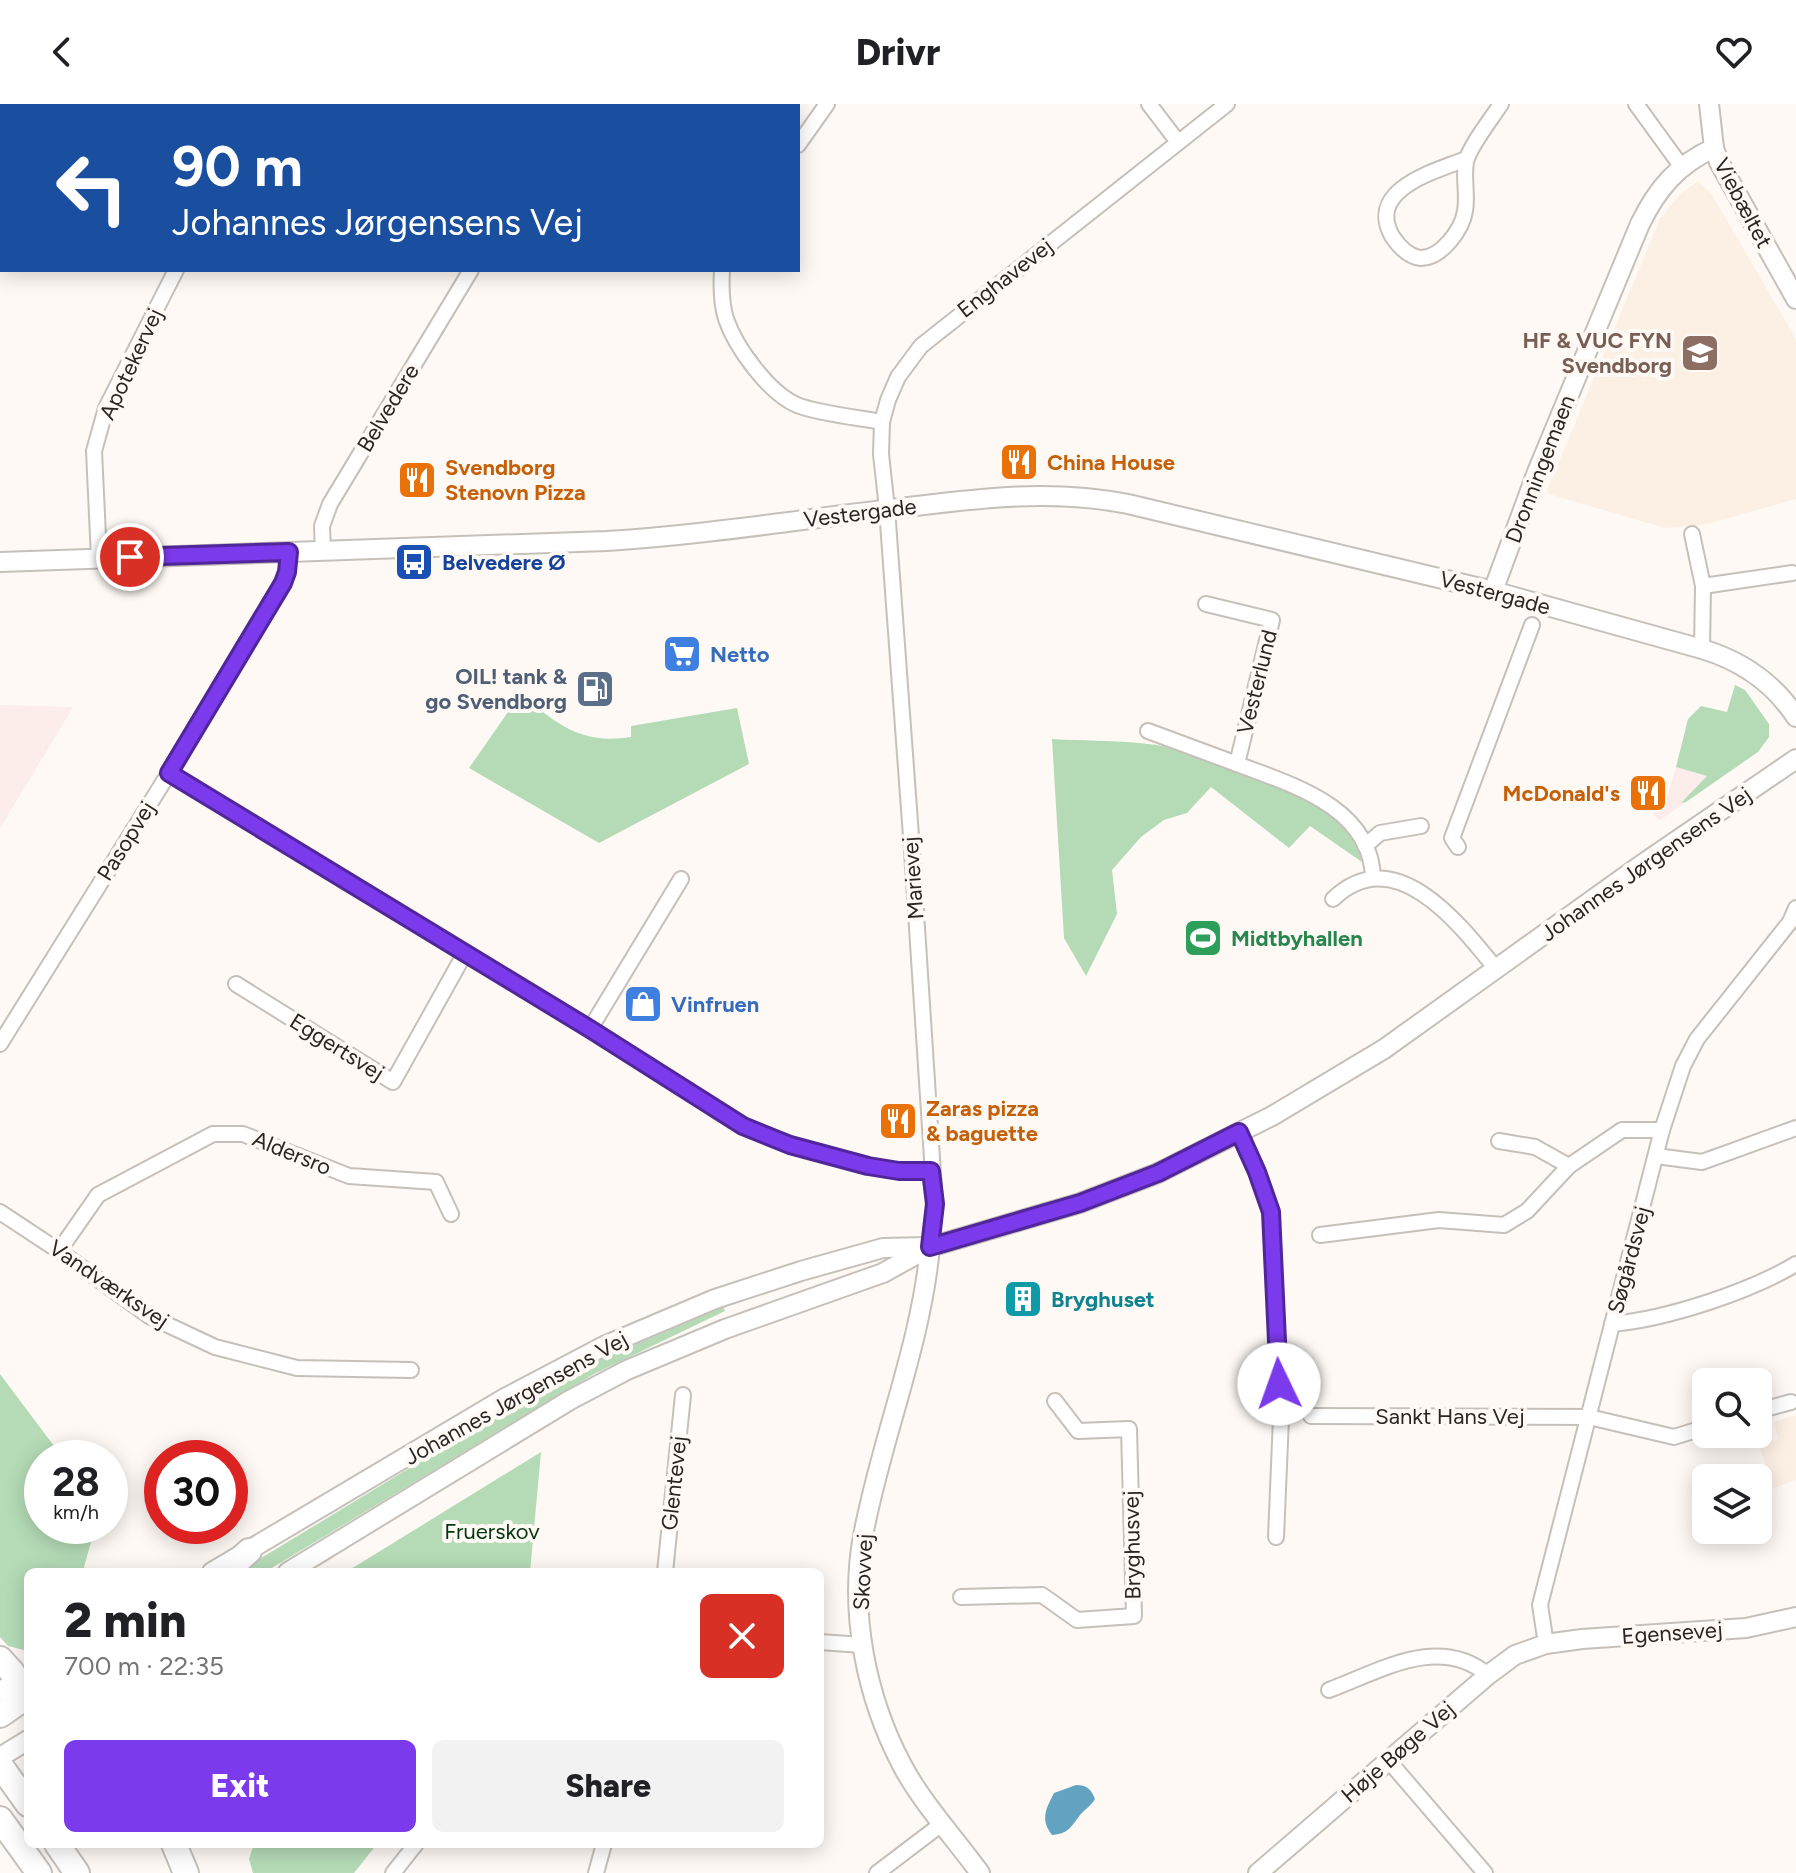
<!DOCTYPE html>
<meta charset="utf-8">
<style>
body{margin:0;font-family:Figtree,sans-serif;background:#f2f2f2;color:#202124;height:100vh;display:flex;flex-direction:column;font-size:30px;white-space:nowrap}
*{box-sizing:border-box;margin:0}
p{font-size:26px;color:#757577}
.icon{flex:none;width:44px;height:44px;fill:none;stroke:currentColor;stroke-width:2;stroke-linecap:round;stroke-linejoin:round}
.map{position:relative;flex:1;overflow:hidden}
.side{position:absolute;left:24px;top:1464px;width:800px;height:280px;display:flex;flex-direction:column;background:#fff;border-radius:12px;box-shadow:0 4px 20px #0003}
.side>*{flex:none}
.hud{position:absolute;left:0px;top:0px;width:800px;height:168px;box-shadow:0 4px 20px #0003;background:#1a4fa0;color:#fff;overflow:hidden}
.fabs{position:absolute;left:1692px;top:1264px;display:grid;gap:16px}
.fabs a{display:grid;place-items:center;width:80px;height:80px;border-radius:12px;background:#fff;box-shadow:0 4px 20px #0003;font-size:40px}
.speed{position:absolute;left:24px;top:1336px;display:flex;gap:16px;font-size:40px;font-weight:700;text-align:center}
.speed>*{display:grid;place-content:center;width:104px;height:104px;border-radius:50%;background:#fff;box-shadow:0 4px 20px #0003;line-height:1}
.speed small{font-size:20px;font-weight:400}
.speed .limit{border:12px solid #d22;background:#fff;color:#111}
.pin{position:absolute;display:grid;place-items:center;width:68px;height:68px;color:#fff;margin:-34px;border:4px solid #fff;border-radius:50%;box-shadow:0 2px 8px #0007}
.me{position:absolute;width:88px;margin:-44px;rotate:357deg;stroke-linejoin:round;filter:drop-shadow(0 0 6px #0008)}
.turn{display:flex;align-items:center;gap:28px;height:168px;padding:0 40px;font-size:36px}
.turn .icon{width:104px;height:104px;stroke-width:2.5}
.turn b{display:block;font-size:56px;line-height:68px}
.round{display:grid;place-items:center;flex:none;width:84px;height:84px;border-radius:12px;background:#f2f2f2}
.overview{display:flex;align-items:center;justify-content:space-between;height:136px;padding:0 40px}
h1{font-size:48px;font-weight:800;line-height:60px}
.cta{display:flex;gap:16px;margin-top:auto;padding:16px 40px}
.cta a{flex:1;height:92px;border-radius:12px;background:#7c3aed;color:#fff;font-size:32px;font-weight:800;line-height:92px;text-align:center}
.cta a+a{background:#f2f2f2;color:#202124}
header{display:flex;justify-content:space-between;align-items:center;height:104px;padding:0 40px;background:#fff;font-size:36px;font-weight:800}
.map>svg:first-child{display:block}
</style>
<header><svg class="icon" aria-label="back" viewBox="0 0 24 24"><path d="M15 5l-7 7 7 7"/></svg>Drivr<svg class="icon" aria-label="heart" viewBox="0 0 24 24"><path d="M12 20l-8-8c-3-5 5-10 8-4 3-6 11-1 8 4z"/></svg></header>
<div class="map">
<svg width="1796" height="1769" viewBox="0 0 1796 1769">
<rect width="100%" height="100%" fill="#fef9f4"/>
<g fill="#fcecea">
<polygon points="0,601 73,603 0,724"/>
<polygon points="1676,663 1707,672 1682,699 1686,698 1659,717 1652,707 1666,698"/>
</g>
<g fill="#fcefe4">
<polygon points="1698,77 1712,91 1796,235 1796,395 1707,420 1665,424 1546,389 1660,115 1679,91"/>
<polygon points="1796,1311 1796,1376 1774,1384 1759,1342 1778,1335 1774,1318"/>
</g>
<g fill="#b5dbb6">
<polygon points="1735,581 1745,586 1769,620 1769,633 1758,648 1686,698 1681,699 1707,672 1676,663 1688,615 1701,602 1727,608"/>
<path d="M 520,591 C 559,620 580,641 631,633 L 631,622 L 737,604 L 749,660 L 599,739 L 469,664 Z"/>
<path d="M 1052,635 C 1086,637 1122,636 1157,641 C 1178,644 1201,656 1221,663 C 1272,680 1350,696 1362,758 L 1310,722 L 1289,744 L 1211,683 L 1187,709 L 1164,716 L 1141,733 L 1112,766 L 1117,810 L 1086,872 L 1064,834 Z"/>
<polygon points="723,1203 725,1207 594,1270 265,1468 238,1468 497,1311 588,1261"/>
<polygon points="0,1270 63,1354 42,1354 42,1422 104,1422 93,1431 84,1463 88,1468 28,1468 28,1547 8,1542 0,1533"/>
<polygon points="541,1348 530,1468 346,1468"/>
<polygon points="254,1740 377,1740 354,1769 253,1769 249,1755"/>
</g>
<path fill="#63a3c2" d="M 1076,1681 C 1087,1681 1091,1685 1095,1695 C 1091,1702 1085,1705 1080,1711 C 1071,1723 1068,1730 1052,1731 C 1040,1715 1046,1705 1054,1689 Z"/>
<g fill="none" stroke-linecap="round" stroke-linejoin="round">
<g stroke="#c6c0bb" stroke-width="18">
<g id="minor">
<polyline points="100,0 102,2"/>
<polyline points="1149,0 1178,38"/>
<polyline points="1636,0 1681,62"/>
<polyline points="570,2 572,0"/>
<polyline points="798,41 827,0"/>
<path d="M 1466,55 C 1436,67 1366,85 1392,132 C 1398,141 1408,153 1421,154 C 1441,154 1462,126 1465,107 C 1468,91 1463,74 1466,58 C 1469,43 1492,14 1501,0"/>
<path d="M 722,166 C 721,183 721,199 726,215 C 736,244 769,289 797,301 C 816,309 860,314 882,318"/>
<polyline points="1692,430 1703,482 1702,545"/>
<polyline points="323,448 322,422 330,400 471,166"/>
<polyline points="99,454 94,347 106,304 176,166"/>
<polyline points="1703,482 1792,469"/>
<path d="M 1206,500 L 1272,516 L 1237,660 C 1292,681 1371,703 1373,774"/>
<polyline points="1148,627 1237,660"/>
<polyline points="169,669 590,925 743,1022 790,1041 868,1062 899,1067 931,1067"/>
<polyline points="1365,742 1380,729 1421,722"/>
<polyline points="1458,743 1452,734 1532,521"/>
<path d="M 1333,795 C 1395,736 1459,819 1497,866"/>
<polyline points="236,880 393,978 465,849"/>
<polyline points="590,925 681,775"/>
<polyline points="0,940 169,669 283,479 287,468 289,448"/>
<polyline points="1239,1028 1257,1068 1271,1108 1281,1314 1276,1433"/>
<polyline points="1499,1037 1535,1043 1569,1062"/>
<polyline points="1656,1052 1702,1058 1796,1024"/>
<polyline points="0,1108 59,1147 149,1212 215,1243 297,1264 411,1266"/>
<polyline points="1320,1131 1439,1116 1504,1121 1527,1107 1569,1062 1622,1026 1662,1026"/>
<polyline points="930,1143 935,1100 911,732 887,405 881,350 882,318 888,296 898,273 921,242 1227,0"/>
<polyline points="59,1147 98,1091 213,1030 243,1030 349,1072 436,1078 451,1110"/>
<path d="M 1612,1220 C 1667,1215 1749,1188 1796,1160"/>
<polyline points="1758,1307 1791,1298"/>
<polyline points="1311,1312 1589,1313 1674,1333 1706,1323"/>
<polyline points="665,1468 683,1291"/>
<polyline points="961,1493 1042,1491 1077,1516 1134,1512 1129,1325 1078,1327 1055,1297"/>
<polyline points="820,1538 862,1541"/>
<polyline points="1546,1540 1540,1501 1662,1026 1683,962 1697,935 1790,818 1796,804"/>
<path d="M 1329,1586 C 1380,1567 1439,1530 1488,1571"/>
<polyline points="1388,1656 1485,1769"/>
<polyline points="393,1769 416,1740"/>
<polyline points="596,1769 604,1740"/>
<polyline points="877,1769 943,1719"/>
</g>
</g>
<g stroke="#c6c0bb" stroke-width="22">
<g id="tertiary">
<polyline points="1709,0 1714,44 1719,58 1796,195"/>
<path d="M 0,458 L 607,437 C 702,431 797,416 892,405 C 973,395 1046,384 1128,400 L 1493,487 L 1702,545 C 1742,557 1773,578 1796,613"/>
<path d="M 1493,487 L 1537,368 L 1640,120 C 1657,85 1678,60 1714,44"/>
<path d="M 930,1143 C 921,1242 881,1335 863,1432 C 849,1508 866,1593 902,1661 C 920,1696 956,1736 980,1769"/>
<polyline points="212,1468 505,1294 604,1242 715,1195 801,1167 883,1144 928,1143"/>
<polyline points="288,1468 570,1296 627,1266 725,1225 883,1169 930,1143 1080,1099 1158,1069 1272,1012 1384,945 1641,761 1796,655"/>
<polyline points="0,1587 28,1572"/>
<polyline points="0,1653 28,1636"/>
<polyline points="1258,1769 1488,1571 1515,1551 1546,1540 1582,1535 1746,1524 1796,1513"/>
</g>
</g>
<g stroke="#c6c0bb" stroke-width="28">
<g id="primary">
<polyline points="226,1468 249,1447"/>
<polyline points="0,1555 12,1568 23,1589 16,1600 0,1611"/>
<polyline points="0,1661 28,1700"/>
<polyline points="0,1715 39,1769"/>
<polyline points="57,1740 77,1769"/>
<polyline points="174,1740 186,1769"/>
</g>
</g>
<use href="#minor" stroke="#fff" stroke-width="14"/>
<use href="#tertiary" stroke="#fff" stroke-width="18"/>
<use href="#primary" stroke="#fff" stroke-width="24"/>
</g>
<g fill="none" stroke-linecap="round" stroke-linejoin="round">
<g stroke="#51269a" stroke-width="20">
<polyline id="route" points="130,453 289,448 287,468 283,479 169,669 590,925 743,1022 790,1041 868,1062 899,1067 931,1067 935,1100 930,1143 1080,1099 1158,1069 1239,1028 1257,1068 1271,1108 1279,1280"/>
</g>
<use href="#route" stroke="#7c3aed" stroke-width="14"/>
</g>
<defs>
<g id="university-square" transform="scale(2)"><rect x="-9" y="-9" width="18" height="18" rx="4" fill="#8d6e63" stroke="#fef9f4"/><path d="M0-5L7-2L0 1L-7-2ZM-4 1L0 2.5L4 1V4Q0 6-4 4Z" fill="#fff"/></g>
<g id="restaurant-square" transform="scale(2)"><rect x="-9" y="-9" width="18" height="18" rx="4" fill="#e8710a" stroke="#fef9f4"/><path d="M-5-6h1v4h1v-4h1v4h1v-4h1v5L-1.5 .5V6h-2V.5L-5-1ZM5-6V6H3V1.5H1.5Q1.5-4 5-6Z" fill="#fff"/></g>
<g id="bus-square" transform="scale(2)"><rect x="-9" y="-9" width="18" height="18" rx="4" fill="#1a4fb4" stroke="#fef9f4"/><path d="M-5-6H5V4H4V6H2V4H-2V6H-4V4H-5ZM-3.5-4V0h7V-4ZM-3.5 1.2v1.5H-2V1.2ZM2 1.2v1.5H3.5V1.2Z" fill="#fff"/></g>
<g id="supermarket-square" transform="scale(2)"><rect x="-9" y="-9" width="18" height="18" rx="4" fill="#3f7fe0" stroke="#fef9f4"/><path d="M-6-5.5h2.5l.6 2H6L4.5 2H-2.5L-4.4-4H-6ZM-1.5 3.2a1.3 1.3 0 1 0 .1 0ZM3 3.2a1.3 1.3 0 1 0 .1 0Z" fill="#fff"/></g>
<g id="fuel-square" transform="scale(2)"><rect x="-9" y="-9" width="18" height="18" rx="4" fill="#5c6f8a" stroke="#fef9f4"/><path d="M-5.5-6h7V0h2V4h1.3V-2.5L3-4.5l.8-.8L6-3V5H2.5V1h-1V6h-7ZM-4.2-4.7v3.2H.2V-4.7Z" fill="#fff"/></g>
<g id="stadium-square" transform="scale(2)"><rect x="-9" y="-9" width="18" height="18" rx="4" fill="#2e9e5b" stroke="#fef9f4"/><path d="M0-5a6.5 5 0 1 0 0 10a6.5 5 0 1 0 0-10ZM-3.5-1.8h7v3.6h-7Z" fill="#fff"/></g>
<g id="shop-square" transform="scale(2)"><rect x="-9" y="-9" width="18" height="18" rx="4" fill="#3f7fe0" stroke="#fef9f4"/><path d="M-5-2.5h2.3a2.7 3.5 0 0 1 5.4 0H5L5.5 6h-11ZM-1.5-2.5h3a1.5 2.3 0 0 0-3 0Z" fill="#fff"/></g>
<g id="building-square" transform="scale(2)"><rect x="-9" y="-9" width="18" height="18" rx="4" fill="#0f9aa8" stroke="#fef9f4"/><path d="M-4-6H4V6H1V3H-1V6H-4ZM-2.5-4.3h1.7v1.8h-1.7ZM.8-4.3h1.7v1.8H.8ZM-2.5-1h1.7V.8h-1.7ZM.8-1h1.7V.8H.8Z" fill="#fff"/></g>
</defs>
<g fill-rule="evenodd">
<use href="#university-square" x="1700" y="249"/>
<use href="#restaurant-square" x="1019" y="358"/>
<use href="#restaurant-square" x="417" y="376"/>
<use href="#bus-square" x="414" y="458"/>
<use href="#supermarket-square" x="682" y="550"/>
<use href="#fuel-square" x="595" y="585"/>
<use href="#restaurant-square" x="1648" y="689"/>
<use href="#stadium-square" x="1203" y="834"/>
<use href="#shop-square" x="643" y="900"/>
<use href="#restaurant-square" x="898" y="1017"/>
<use href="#building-square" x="1023" y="1195"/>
</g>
<g text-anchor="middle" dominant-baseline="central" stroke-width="8" stroke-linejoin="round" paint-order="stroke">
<g font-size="22" fill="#282523" stroke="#fef9f4">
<text transform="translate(1743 99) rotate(62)">Viebæltet</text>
<text transform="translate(1005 174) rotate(-38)">Enghavevej</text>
<text transform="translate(131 260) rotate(-65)">Apotekervej</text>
<text transform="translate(388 304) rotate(-59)">Belvedere</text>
<text transform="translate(1540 365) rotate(-69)">Dronningemaen</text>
<text transform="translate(860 409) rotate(-7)">Vestergade</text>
<text transform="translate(1495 489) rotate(15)">Vestergade</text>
<text transform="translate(1257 578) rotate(-76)">Vesterlund</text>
<text transform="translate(126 737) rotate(-58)">Pasopvej</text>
<text transform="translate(1646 760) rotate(-35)">Johannes Jørgensens Vej</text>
<text transform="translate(913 774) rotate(-94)">Marievej</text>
<text transform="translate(337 943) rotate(32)">Eggertsvej</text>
<text transform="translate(292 1049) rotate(22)">Aldersro</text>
<text transform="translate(1629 1156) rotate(-75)">Søgårdsvej</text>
<text transform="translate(109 1180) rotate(34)">Vandværksvej</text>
<text transform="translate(516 1294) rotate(-29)">Johannes Jørgensens Vej</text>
<text x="1450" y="1312">Sankt Hans Vej</text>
<text transform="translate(674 1379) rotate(-84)">Glentevej</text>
<text transform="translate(1132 1441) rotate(-91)">Bryghusvej</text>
<text transform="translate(863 1468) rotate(-87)">Skovvej</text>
<text transform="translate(1672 1529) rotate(-4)">Egensevej</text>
<text transform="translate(1398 1648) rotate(-41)">Høje Bøge Vej</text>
</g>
<g font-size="22" font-weight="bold" fill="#785e54" stroke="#fef9f4" text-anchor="end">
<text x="1672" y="236">HF &amp; VUC FYN<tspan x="1672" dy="25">Svendborg</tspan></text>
</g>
<g font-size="22" font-weight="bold" fill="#c56008" stroke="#fef9f4" text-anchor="start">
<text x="1047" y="358">China House</text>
<text x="445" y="363">Svendborg<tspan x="445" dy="25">Stenovn Pizza</tspan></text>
<text x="1620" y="689" text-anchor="end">McDonald's</text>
<text x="926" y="1004">Zaras pizza<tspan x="926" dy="25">&amp; baguette</tspan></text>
</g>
<g font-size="22" font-weight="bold" fill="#164399" stroke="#fef9f4" text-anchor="start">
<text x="442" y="458">Belvedere Ø</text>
</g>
<g font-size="22" font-weight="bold" fill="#366cbe" stroke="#fef9f4" text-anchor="start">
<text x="710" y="550">Netto</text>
<text x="671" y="900">Vinfruen</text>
</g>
<g font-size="22" font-weight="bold" fill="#4e5e75" stroke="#fef9f4" text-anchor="end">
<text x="567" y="572">OIL! tank &amp;<tspan x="567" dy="25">go Svendborg</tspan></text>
</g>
<g font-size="22" font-weight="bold" fill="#27864d" stroke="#fef9f4" text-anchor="start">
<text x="1231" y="834">Midtbyhallen</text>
</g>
<g font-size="22" font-weight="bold" fill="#0d838f" stroke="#fef9f4" text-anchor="start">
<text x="1051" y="1195">Bryghuset</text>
</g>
<g font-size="22" fill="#02370d" stroke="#fef9f4">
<text x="492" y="1427">Fruerskov</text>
</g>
</g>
</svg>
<div class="fabs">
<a><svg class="icon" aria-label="search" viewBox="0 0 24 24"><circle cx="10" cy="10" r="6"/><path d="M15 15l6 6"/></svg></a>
<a><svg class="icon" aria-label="layers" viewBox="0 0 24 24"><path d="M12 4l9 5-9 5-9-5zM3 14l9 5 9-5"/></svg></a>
</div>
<div class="speed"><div>28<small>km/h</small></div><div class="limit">30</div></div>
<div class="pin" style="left:130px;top:453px;background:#d93025"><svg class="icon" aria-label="arrive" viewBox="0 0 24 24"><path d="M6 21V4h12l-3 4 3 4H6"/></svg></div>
<svg class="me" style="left:1279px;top:1280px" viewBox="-20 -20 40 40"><circle r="19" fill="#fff"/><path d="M0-13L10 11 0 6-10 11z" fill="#7c3aed"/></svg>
<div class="hud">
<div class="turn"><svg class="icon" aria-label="left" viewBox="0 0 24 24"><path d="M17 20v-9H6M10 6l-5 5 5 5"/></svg><div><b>90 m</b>Johannes Jørgensens Vej</div></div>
</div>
<section class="side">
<div class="overview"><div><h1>2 min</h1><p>700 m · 22:35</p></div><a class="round" style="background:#d93025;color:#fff"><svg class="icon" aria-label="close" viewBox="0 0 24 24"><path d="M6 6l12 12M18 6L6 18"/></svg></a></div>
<div class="cta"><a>Exit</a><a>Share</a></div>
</section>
</div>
